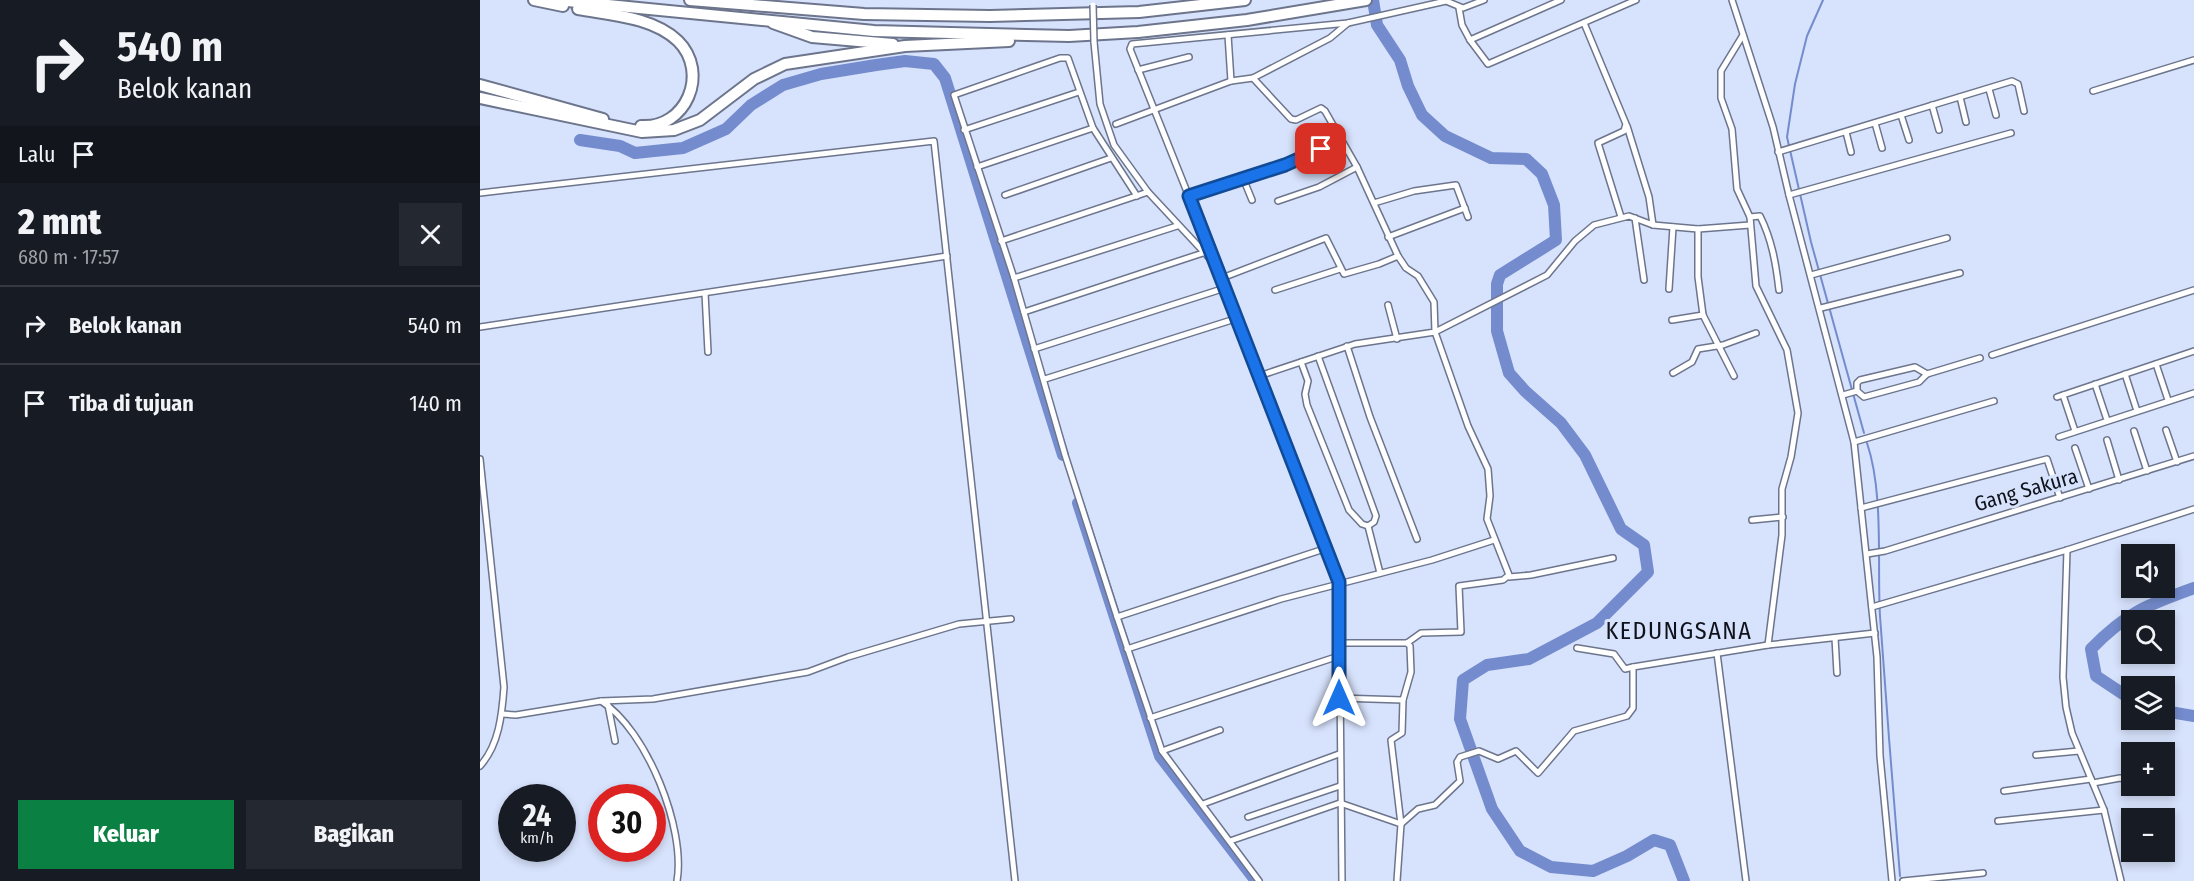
<!DOCTYPE html>
<html lang="id">
<meta charset="utf-8">
<style>
body{margin:0;font-family:"Fira Sans Condensed",sans-serif;background:#242831;color:#f1f3f6;height:100vh;display:flex;flex-direction:column;font-size:22px;white-space:nowrap}
*{box-sizing:border-box;margin:0}
p{font-size:20px;color:#9ea1a6}
.icon{flex:none;width:33px;height:33px;fill:none;stroke:currentColor;stroke-width:2;stroke-linecap:round;stroke-linejoin:round}
.map{position:relative;flex:1;overflow:hidden}
.panel{display:flex;flex-direction:column;background:#171b24;width:480px}
.panel>*{flex:none}
.top-card{background:#171b24;color:#f1f3f6;overflow:hidden}
.controls{position:absolute;left:1641px;top:544px;display:grid;gap:12px}
.controls a{display:grid;place-items:center;width:54px;height:54px;border-radius:0px;background:#171b24;box-shadow:0 3px 9px #0003;font-size:30px}
.speed{position:absolute;left:18px;top:784px;display:flex;gap:12px;font-size:30px;font-weight:700;text-align:center}
.speed>*{display:grid;place-content:center;width:78px;height:78px;border-radius:50%;background:#171b24;box-shadow:0 3px 9px #0003;line-height:1}
.speed small{font-size:15px;font-weight:400}
.speed .limit{border:9px solid #d22;background:#fff;color:#111}
.pin{position:absolute;display:grid;place-items:center;width:51px;height:51px;color:#fff;margin:-26px;border-radius:12px;box-shadow:0 3px 9px #0006}
.me{position:absolute;width:66px;margin:-33px;rotate:0deg;stroke-linejoin:round;filter:drop-shadow(0 0 4px #0008)}
.turn{display:flex;align-items:center;gap:21px;height:126px;padding:0 18px;font-size:27px}
.turn .icon{width:78px;height:78px;stroke-width:2.5}
.turn b{display:block;font-size:42px;line-height:51px}
.then{display:flex;align-items:center;height:57px;padding:0 18px;background:#0003;gap:12px;font-size:22px}
.round{display:grid;place-items:center;flex:none;width:63px;height:63px;border-radius:0px;background:#242831}
.overview{display:flex;align-items:center;justify-content:space-between;height:102px;padding:0 18px}
h1{font-size:36px;font-weight:800;line-height:45px}
.primary-button{display:flex;gap:12px;margin-top:auto;padding:12px 18px}
.primary-button a{flex:1;height:69px;border-radius:0px;background:#0b8043;color:#fff;font-size:24px;font-weight:800;line-height:69px;text-align:center}
.primary-button a+a{background:#242831;color:#f1f3f6}
ul{padding:0;list-style:none}
li{display:flex;align-items:center;gap:18px;height:78px;padding:0 18px;border-top:2px solid #363941}
li div{flex:1}
li b{display:block;font-size:22px}
li em{font-style:normal}
main{display:flex;flex:1;min-height:0}
.map>svg:first-child{display:block}
</style>
<main>
<section class="panel">
<div class="top-card">
<div class="turn"><svg class="icon" aria-label="right" viewBox="0 0 24 24"><path d="M7 20v-9h11M14 6l5 5-5 5"/></svg><div><b>540 m</b>Belok kanan</div></div>
<div class="then">Lalu<svg class="icon" aria-label="arrive" viewBox="0 0 24 24"><path d="M6 21V4h12l-3 4 3 4H6"/></svg></div>
</div>
<div class="overview"><div><h1>2 mnt</h1><p>680 m · 17:57</p></div><a class="round"><svg class="icon" aria-label="close" viewBox="0 0 24 24"><path d="M6 6l12 12M18 6L6 18"/></svg></a></div>
<ul>
<li><svg class="icon" aria-label="right" viewBox="0 0 24 24"><path d="M7 20v-9h11M14 6l5 5-5 5"/></svg><div><b>Belok kanan</b></div><em>540 m</em></li>
<li><svg class="icon" aria-label="arrive" viewBox="0 0 24 24"><path d="M6 21V4h12l-3 4 3 4H6"/></svg><div><b>Tiba di tujuan</b></div><em>140 m</em></li>
</ul>
<div class="primary-button"><a>Keluar</a><a>Bagikan</a></div>
</section>
<div class="map">
<svg width="1714" height="881" viewBox="0 0 1714 881">
<rect width="100%" height="100%" fill="#d7e2fc"/>
<g fill="none" stroke-linecap="round" stroke-linejoin="round">
<g stroke="#748ccd" stroke-width="2">
<polyline points="1343,0 1327,36 1315,84 1307,137 1331,242 1384,433"/>
<path d="M 1387,443 C 1404,493 1397,564 1400,616 C 1406,703 1413,789 1420,876"/>
</g>
<g stroke="#748ccd" stroke-width="12">
<polyline points="893,0 897,25 920,60 928,86 942,115 965,136 1011,158 1046,159 1062,174 1074,205 1076,240 1020,275 1017,284 1017,331 1029,373 1045,391 1081,423 1105,455 1141,529 1164,545 1168,572 1117,623 1049,659 1007,665 983,680 980,719 1012,809 1040,851 1071,867 1113,871 1147,856 1174,840 1190,845 1204,881"/>
<polyline points="100,140 140,146 155,153 203,148 246,129 271,105 303,85 341,74 396,65 425,61 454,64 465,78 583,455"/>
<polyline points="598,503 680,756 776,881"/>
<path d="M 1652,700 L 1616,676 L 1611,649 C 1647,612 1667,605 1714,588"/>
<polyline points="1684,711 1714,716"/>
</g>
<g stroke="#6c758c" stroke-width="8">
<g id="street">
<polyline points="1252,0 1293,127 1309,195 1374,442 1397,657 1400,756 1412,881"/>
<polyline points="979,8 982,25 990,40 1081,0"/>
<polyline points="1104,23 1146,124 1144,131 1118,143 1141,217"/>
<polyline points="748,35 751,81"/>
<polyline points="1263,35 1241,71 1241,98 1252,129 1257,189 1270,217 1276,286 1307,350 1318,413 1311,457 1302,489 1302,535 1288,645"/>
<polyline points="990,40 1008,64 1156,0"/>
<polyline points="614,42 620,104 634,145 668,192 735,264 859,582 862,881"/>
<polyline points="658,70 709,57"/>
<polyline points="773,78 811,119 816,120 841,108 845,111 877,167 918,256 926,268 938,276 954,302 955,332 875,344 779,376"/>
<polyline points="1509,89 1516,115"/>
<polyline points="1613,91 1714,60"/>
<polyline points="1480,97 1486,122"/>
<polyline points="1452,105 1459,130"/>
<polyline points="1421,115 1429,140"/>
<polyline points="1395,123 1402,148"/>
<polyline points="636,124 751,81 773,78 850,38 868,23"/>
<polyline points="1147,126 1169,197 1173,225"/>
<polyline points="484,130 599,92"/>
<polyline points="1366,132 1371,152"/>
<polyline points="1298,152 1532,81 1538,84 1544,111"/>
<polyline points="497,167 613,128"/>
<polyline points="763,178 772,200"/>
<polyline points="0,193 454,141 535,881"/>
<polyline points="525,195 631,158"/>
<polyline points="1309,195 1531,133"/>
<polyline points="709,196 805,165 861,139"/>
<polyline points="798,201 839,187 877,167"/>
<polyline points="894,203 934,191 976,185 988,217"/>
<path d="M 1270,217 L 1280,216 C 1292,240 1296,264 1299,290"/>
<polyline points="1155,218 1164,280"/>
<polyline points="1218,229 1218,277 1223,315 1254,376"/>
<polyline points="908,237 985,208"/>
<polyline points="521,241 668,192"/>
<polyline points="735,262 650,49 652,44 868,23 966,1 983,8 1004,0"/>
<polyline points="1331,275 1467,238"/>
<polyline points="534,278 697,226"/>
<polyline points="742,278 846,238 864,274 899,264 918,256"/>
<polyline points="1189,289 1193,227"/>
<polyline points="795,290 860,269"/>
<polyline points="225,293 228,352"/>
<polyline points="908,305 917,339"/>
<polyline points="1341,308 1480,273"/>
<polyline points="544,312 723,253"/>
<polyline points="1192,320 1223,315"/>
<polyline points="0,327 467,256"/>
<polyline points="867,346 890,417 937,539"/>
<polyline points="554,349 745,288"/>
<polyline points="1512,355 1714,290"/>
<polyline points="838,356 896,516 894,522 888,526"/>
<polyline points="821,362 828,381 825,394 827,405 869,510 882,524 888,526"/>
<polyline points="1676,364 1688,400"/>
<polyline points="1193,373 1212,362 1218,349 1243,345 1276,333"/>
<polyline points="1645,374 1657,411"/>
<polyline points="565,379 758,318"/>
<polyline points="1615,384 1627,420"/>
<polyline points="1377,391 1377,383 1380,380 1435,367 1447,374 1500,358"/>
<polyline points="1363,395 1377,391 1384,397 1439,382 1447,374"/>
<polyline points="1583,395 1595,431"/>
<polyline points="1577,397 1714,351"/>
<polyline points="1686,430 1697,462"/>
<polyline points="1654,431 1667,471"/>
<polyline points="1579,437 1714,393"/>
<polyline points="1627,440 1639,480"/>
<polyline points="1374,442 1514,401"/>
<polyline points="1595,448 1609,489"/>
<path d="M 0,459 L 24,687 C 22,715 19,745 0,766"/>
<polyline points="1381,508 1567,459 1580,498"/>
<polyline points="1272,520 1303,517"/>
<polyline points="888,526 900,573"/>
<polyline points="1587,550 1583,677 1586,707 1592,733 1624,810 1641,881"/>
<polyline points="1387,554 1405,551 1714,456"/>
<polyline points="1029,577 1051,575 1133,558"/>
<polyline points="1392,607 1587,550 1714,509"/>
<polyline points="637,617 585,455 534,278 474,95 580,58 588,58 613,128 657,196"/>
<polyline points="1355,638 1357,673"/>
<polyline points="860,643 927,643 941,633 981,632 979,586 1023,580 1029,575 1007,519 1010,496 1008,469 988,426 955,332 1067,275 1095,241 1114,225 1149,216 1173,225 1218,229 1270,225"/>
<polyline points="927,643 930,646 931,672 923,700 922,733 911,740 921,824 938,809 955,805 980,781 977,762 980,757 999,751 1018,759 1036,751 1058,773 1094,731 1147,716 1153,708 1153,667 1288,645 1395,633"/>
<polyline points="1097,648 1134,654 1145,669 1153,667"/>
<polyline points="647,649 801,599 952,560 1014,540"/>
<polyline points="1237,653 1266,881"/>
<polyline points="859,698 923,700"/>
<polyline points="121,701 173,699 328,672 368,657 479,624 531,619"/>
<polyline points="128,705 135,741"/>
<path d="M 22,714 L 36,715 L 121,701 C 167,730 206,829 197,881"/>
<polyline points="670,718 859,656"/>
<polyline points="682,751 740,730"/>
<polyline points="1556,755 1599,751"/>
<polyline points="1613,783 1640,778 1652,779"/>
<polyline points="1524,791 1611,779"/>
<polyline points="723,804 859,754"/>
<polyline points="768,817 860,786"/>
<polyline points="1518,821 1624,810"/>
<polyline points="750,841 860,803 921,824 917,881"/>
<polyline points="779,881 682,751 637,617 847,548"/>
<polyline points="1423,881 1503,873"/>
</g>
</g>
<g stroke="#6c758c" stroke-width="14">
<g id="highway">
<polyline points="54,0 83,6"/>
<polyline points="77,0 394,31 589,36 658,32 767,20 886,0"/>
<polyline points="210,0 384,14 510,16 659,12 765,0"/>
<path d="M 98,9 C 131,15 173,17 198,41 C 230,73 206,129 161,126"/>
<polyline points="293,23 332,37 413,44"/>
<polyline points="0,85 123,119"/>
<polyline points="0,98 162,132 194,130 220,120 274,79 305,64 425,46 529,41"/>
</g>
</g>
<use href="#street" stroke="#fff" stroke-width="5"/>
<use href="#highway" stroke="#fff" stroke-width="10"/>
<g stroke="#6c758c" stroke-width="8" stroke-linecap="butt">
<polyline id="street-bridge" points="613,5 614,42"/>
</g>
<use href="#street-bridge" stroke="#fff" stroke-width="5"/>
</g>
<g fill="none" stroke-linecap="round" stroke-linejoin="round">
<g stroke="#114b97" stroke-width="15">
<polyline id="route" points="841,149 805,165 709,196 859,582 859,698"/>
</g>
<use href="#route" stroke="#1a73e8" stroke-width="10"/>
</g>
<g text-anchor="middle" dominant-baseline="central" stroke-width="6" stroke-linejoin="round" paint-order="stroke">
<g font-size="21" fill="#0f121b" stroke="#d7e2fc">
<text transform="translate(1546 490) rotate(-16)">Gang Sakura</text>
</g>
<g font-size="24" letter-spacing="1.5" fill="#0f121b" stroke="#d7e2fc">
<text x="1199" y="631">KEDUNGSANA</text>
</g>
</g>
</svg>
<div class="controls">
<a><svg class="icon" aria-label="sound" viewBox="0 0 24 24"><path d="M4 9h4l5-4v14l-5-4H4zM17 9q2 3 0 6"/></svg></a>
<a><svg class="icon" aria-label="search" viewBox="0 0 24 24"><circle cx="10" cy="10" r="6"/><path d="M15 15l6 6"/></svg></a>
<a><svg class="icon" aria-label="layers" viewBox="0 0 24 24"><path d="M12 4l9 5-9 5-9-5zM3 14l9 5 9-5"/></svg></a>
<a>+</a>
<a>−</a>
</div>
<div class="speed"><div>24<small>km/h</small></div><div class="limit">30</div></div>
<div class="pin" style="left:841px;top:149px;background:#d93025"><svg class="icon" aria-label="arrive" viewBox="0 0 24 24"><path d="M6 21V4h12l-3 4 3 4H6"/></svg></div>
<svg class="me" style="left:859px;top:698px" viewBox="-20 -20 40 40"><path d="M0-17L14 15 0 8-14 15z" fill="#1a73e8" stroke="#fff" stroke-width="4"/></svg>
</div>
</main>
